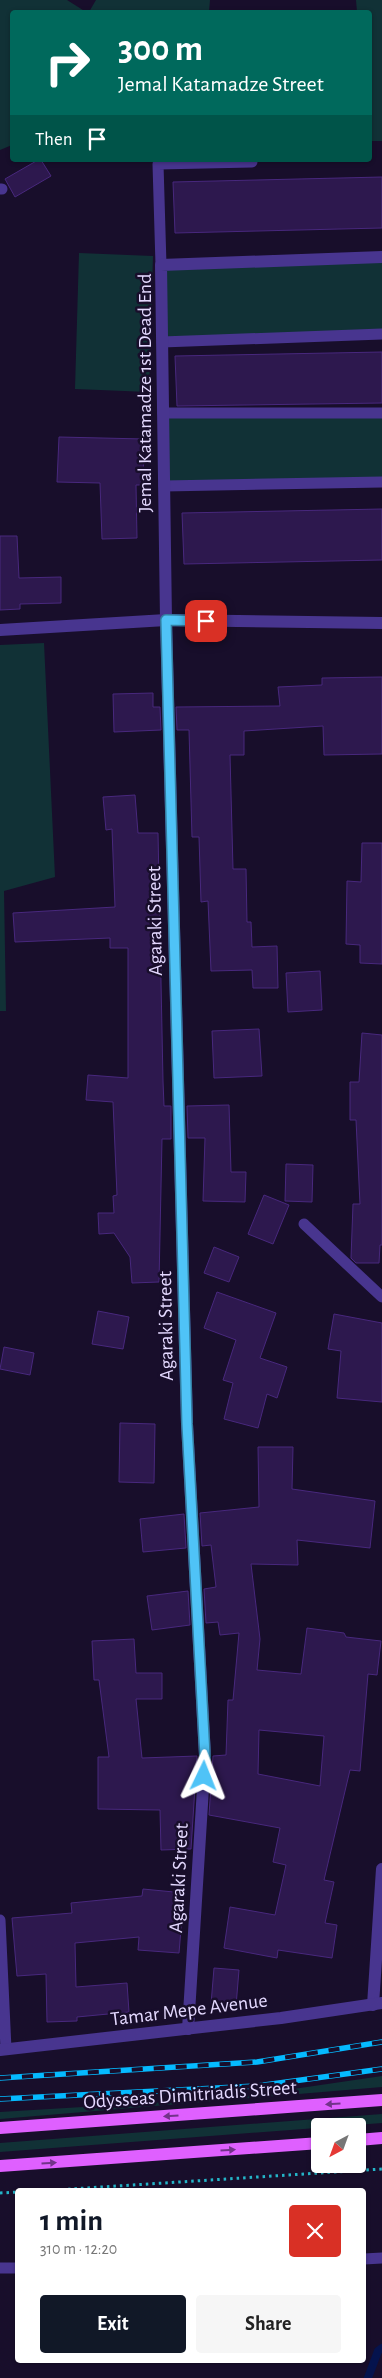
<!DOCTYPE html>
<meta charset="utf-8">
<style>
body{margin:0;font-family:"Alegreya Sans",sans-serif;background:#f6f6f6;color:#222;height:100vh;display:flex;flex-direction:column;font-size:19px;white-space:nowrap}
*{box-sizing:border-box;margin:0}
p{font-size:16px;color:#767676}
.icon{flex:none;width:28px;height:28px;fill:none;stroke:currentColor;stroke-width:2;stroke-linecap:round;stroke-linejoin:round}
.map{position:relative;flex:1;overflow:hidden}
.sheet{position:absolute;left:15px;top:2188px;width:351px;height:175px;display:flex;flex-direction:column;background:#fff;border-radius:5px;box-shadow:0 1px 4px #0004}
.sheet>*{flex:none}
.banner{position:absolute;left:10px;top:10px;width:362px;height:152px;border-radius:5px;box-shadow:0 1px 4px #0004;background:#00695c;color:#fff;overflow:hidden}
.needle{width:32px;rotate:221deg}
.buttons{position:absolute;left:311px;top:2118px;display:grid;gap:10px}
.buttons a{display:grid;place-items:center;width:55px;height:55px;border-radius:5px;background:#fff;box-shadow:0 1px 4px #0004;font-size:25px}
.pin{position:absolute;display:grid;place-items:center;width:42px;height:42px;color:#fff;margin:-21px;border-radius:10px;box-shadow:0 2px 8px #0006}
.me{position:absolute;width:55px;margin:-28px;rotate:2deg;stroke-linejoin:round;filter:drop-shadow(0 0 4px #0008)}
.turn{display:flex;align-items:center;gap:18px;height:105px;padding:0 25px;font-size:22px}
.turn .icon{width:65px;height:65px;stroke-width:2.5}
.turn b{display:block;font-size:35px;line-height:42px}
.then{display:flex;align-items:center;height:48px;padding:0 25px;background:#0003;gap:10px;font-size:19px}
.round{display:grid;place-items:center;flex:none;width:52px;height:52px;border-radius:5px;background:#f6f6f6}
.headline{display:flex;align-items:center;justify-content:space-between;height:85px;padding:0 25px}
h1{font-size:30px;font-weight:700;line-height:38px;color:#111827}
.action{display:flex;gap:10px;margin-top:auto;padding:10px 25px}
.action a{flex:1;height:58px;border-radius:5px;background:#111827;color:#fff;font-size:20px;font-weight:700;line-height:58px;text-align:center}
.action a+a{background:#f6f6f6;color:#222}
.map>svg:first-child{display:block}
</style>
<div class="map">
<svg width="382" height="2378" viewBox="0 0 382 2378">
<rect width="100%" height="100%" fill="#180e2b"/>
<g fill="#113136">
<polygon points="0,0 67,0 86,12 12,12 12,145 0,150"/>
<polygon points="96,0 210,0 209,12 89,12"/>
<polygon points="356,0 382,0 382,141 370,141 370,12 357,12"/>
<polygon points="79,253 153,256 149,392 75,389"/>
<polygon points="382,257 382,335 162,342 161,265"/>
<polygon points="163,413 382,413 382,482 164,486"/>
<polygon points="44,643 55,877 4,891 6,1011 0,1011 0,645"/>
<polygon points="382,2076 382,2087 0,2119 0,2112 232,2098"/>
<polygon points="382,2114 382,2123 0,2152 0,2143"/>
</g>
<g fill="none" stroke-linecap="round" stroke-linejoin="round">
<polyline stroke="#05134d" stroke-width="8" points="368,2378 378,2351 382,2348"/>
</g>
<g fill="#2d184e" stroke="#48287d" fill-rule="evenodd">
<polygon points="38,160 41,160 51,176 15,197 5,179"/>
<polygon points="382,177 382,228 175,233 173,182"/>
<polygon points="382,352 382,403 177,406 175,356"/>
<polygon points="59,437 144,439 143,485 136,485 137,538 102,539 100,483 57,482"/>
<polygon points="382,509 382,560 184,564 182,513"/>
<polygon points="0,536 17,536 19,578 61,577 61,603 20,604 20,609 0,610"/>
<polygon points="382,677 382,754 324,755 323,726 244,731 244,755 230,755 233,869 246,869 247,922 251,922 252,947 277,946 278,988 253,988 252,970 211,971 208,901 201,902 199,837 192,837 189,730 177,730 176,707 280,706 278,687 322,685 322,678"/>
<polygon points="153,693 153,707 160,707 161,730 114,732 113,694"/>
<polygon points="135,795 138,833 158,833 163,1081 164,1106 171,1106 171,1139 162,1139 159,1282 132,1283 130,1257 114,1233 99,1234 98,1213 114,1213 113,1196 117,1195 113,1102 86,1100 88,1075 128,1078 128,948 110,948 110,938 15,942 13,913 115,907 112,829 106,830 103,797"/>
<polygon points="362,843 382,843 382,964 360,963 360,945 346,944 347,881 361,882"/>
<polygon points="320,971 322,1010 288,1012 286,973"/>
<polygon points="259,1029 262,1076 214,1078 212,1031"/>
<polygon points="362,1033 382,1035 382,1245 380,1245 379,1263 356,1263 351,1258 353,1204 360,1204 356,1120 350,1120 350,1082 359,1082"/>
<polygon points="229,1105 231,1172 246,1172 245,1202 203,1201 205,1138 188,1138 187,1106"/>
<polygon points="286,1164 313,1165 312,1202 285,1201"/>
<polygon points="264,1195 289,1205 273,1244 248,1234"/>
<polygon points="214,1247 239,1257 229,1282 204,1273"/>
<polygon points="217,1292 276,1313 260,1358 287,1367 277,1398 267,1394 258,1428 224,1419 233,1383 223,1380 236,1340 204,1328"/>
<polygon points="98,1311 129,1317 123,1349 92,1344"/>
<polygon points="334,1314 382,1323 382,1402 337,1398 341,1351 328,1349"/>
<polygon points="4,1347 34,1353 30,1375 0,1369"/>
<polygon points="120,1423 155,1424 154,1483 119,1482"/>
<path d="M 258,1447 L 293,1447 L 292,1489 L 375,1501 L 370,1548 L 297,1540 L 298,1565 L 251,1564 L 260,1639 L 257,1670 L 301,1674 L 307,1628 L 344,1633 L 346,1637 L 381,1641 L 377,1675 L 368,1674 L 360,1771 L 350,1770 L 324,1880 L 334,1882 L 325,1923 L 337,1925 L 332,1958 L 278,1950 L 277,1958 L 224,1948 L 230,1907 L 275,1915 L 286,1865 L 273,1862 L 280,1828 L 209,1815 L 213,1756 L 226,1755 L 228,1700 L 233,1700 L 239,1633 L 220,1635 L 218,1622 L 206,1623 L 204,1589 L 216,1587 L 211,1545 L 202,1546 L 200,1513 L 259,1507 ZM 259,1730 L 324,1736 L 320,1786 L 258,1774 Z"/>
<polygon points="184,1514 186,1548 143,1552 140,1519"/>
<polygon points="188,1591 190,1625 152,1630 147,1596"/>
<polygon points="134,1639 136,1673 162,1673 162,1699 136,1699 142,1758 197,1756 191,1849 161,1850 160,1810 98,1809 98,1757 109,1757 99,1680 94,1680 92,1641"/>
<polygon points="143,1889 184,1893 179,1953 138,1950 139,1937 75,1943 76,1987 127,1983 129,2012 77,2017 77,2021 47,2022 46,1974 17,1976 12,1918 72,1913 71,1903 142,1896"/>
<polygon points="214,1968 239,1970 236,2006 211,2004"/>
</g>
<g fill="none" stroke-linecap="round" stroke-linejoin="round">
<g stroke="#24b5c8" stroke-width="3" stroke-dasharray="2.5 4" stroke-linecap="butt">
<polyline points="55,2190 382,2169"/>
<polyline points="0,2193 18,2192"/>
</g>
<g stroke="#48358f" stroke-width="11">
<polyline points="0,189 2,189"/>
<polyline points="161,265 158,164 252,162 252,160"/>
<polyline points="162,342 382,334"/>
<polyline points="163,413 382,413"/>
<polyline points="164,486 382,482"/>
<polyline points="304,1224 382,1297"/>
<polyline points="0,1920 6,2049"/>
<polyline points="364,2259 382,2258"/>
<polyline points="0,2268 18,2268"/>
</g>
<g stroke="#48358f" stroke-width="12">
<polyline points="0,630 166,620 382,623"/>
<polyline points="373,2005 382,1869"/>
<polyline points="188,2029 205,1756 187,1424 166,620 161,265 382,257"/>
<polyline points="0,2050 281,2018 382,2003"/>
</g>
<g stroke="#df60ff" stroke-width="12">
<polyline points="0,2128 382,2100"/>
<polyline points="358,2140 382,2138"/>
<polyline points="0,2166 320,2143"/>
</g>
<g stroke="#05baff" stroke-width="5.5">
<g id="rail">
<polyline points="0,2078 257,2062 382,2042"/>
<polyline points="0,2099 257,2086 382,2069"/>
</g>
</g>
<use href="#rail" stroke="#180e2b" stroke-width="4" stroke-dasharray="11" stroke-linecap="butt"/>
</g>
<defs><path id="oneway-solid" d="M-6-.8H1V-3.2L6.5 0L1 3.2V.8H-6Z" transform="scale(1.25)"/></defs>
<g fill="#72338a">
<use href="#oneway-solid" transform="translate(333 2104) rotate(176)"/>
<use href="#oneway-solid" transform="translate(171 2116) rotate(176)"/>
<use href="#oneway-solid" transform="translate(228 2150) rotate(-4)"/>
<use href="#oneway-solid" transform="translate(49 2163) rotate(-4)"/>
</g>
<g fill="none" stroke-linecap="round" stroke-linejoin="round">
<g stroke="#337fa1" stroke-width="12">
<polyline id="route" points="204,1776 205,1756 187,1424 166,620 206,621"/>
</g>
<use href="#route" stroke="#4fc3f7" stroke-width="9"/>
</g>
<g text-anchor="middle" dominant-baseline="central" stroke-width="5" stroke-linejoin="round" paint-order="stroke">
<g font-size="20" fill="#e4d9ff" stroke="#180e2b">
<text transform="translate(145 393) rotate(-90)">Jemal Katamadze 1st Dead End</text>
<text transform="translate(155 921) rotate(-91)">Agaraki Street</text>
<text transform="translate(166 1326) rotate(-91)">Agaraki Street</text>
<text transform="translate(179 1878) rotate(-87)">Agaraki Street</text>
<text transform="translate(189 2010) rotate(-7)">Tamar Mepe Avenue</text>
<text transform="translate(190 2095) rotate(-4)">Odysseas Dimitriadis Street</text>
</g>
</g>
</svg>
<div class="buttons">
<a><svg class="needle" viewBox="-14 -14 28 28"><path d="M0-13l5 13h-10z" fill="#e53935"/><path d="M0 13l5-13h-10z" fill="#767676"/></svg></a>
</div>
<div class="pin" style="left:206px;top:621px;background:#d93025"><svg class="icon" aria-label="arrive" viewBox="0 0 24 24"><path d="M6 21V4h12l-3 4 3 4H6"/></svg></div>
<svg class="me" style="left:204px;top:1776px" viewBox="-20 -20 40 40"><path d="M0-17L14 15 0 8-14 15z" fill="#4fc3f7" stroke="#fff" stroke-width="4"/></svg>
<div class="banner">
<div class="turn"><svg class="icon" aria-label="right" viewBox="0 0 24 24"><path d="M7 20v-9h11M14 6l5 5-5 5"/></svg><div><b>300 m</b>Jemal Katamadze Street</div></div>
<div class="then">Then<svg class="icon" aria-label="arrive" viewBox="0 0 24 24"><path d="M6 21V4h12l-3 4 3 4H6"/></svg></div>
</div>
<section class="sheet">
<div class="headline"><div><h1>1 min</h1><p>310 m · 12:20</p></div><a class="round" style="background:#d93025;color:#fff"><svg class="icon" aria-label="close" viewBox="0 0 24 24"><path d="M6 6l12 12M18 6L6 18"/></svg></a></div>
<div class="action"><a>Exit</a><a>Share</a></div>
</section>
</div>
